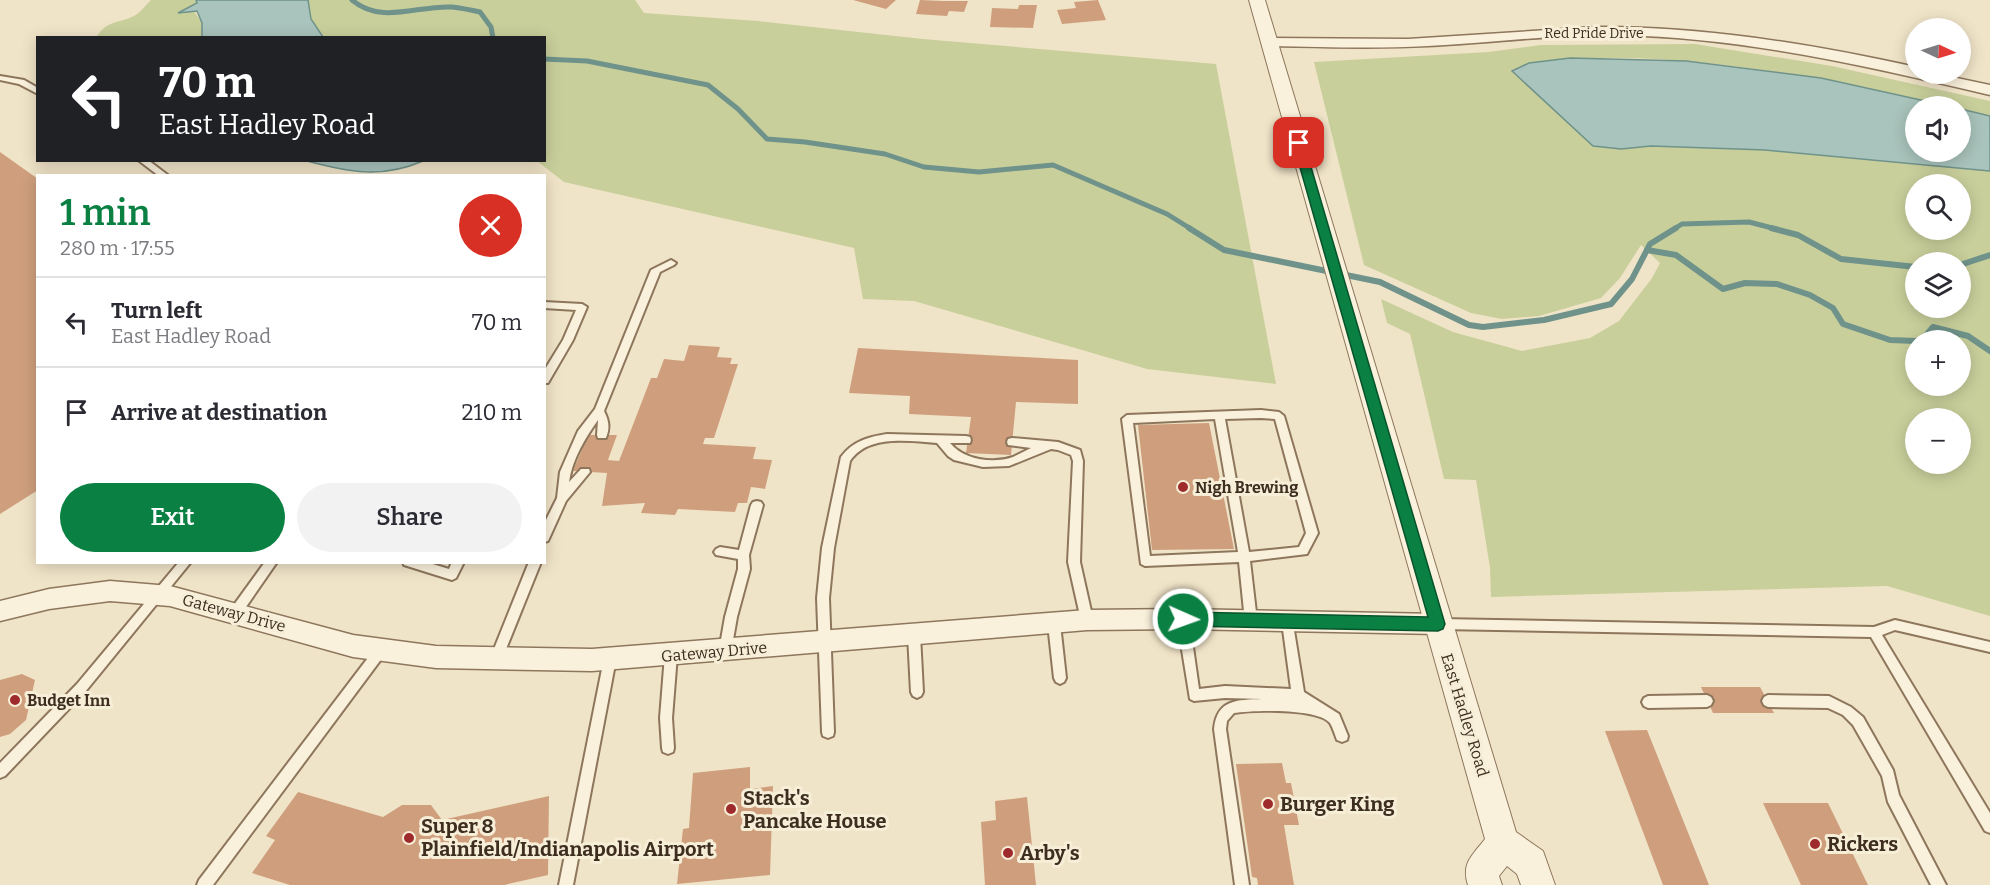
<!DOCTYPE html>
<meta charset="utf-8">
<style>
body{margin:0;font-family:Bitter,serif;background:#f2f2f3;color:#2b2b33;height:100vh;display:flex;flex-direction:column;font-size:22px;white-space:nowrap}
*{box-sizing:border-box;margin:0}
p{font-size:20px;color:#7c7c81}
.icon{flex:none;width:33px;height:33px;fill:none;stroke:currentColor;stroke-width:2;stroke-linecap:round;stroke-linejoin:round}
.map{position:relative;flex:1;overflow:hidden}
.details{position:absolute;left:36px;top:174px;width:510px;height:390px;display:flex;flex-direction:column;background:#fff;border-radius:0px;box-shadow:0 3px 15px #0003}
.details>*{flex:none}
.guide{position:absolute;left:36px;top:36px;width:510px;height:126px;border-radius:0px;box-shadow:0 3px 15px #0003;background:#202124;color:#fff;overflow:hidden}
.needle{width:39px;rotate:94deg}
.controls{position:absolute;left:1905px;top:18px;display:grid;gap:12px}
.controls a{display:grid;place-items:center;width:66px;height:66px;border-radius:50%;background:#fff;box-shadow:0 3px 15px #0003;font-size:30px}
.pin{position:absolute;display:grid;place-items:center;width:51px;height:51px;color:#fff;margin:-26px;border-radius:12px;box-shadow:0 3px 9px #0006}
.me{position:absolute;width:66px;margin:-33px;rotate:92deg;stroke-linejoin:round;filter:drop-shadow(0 0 4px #0008)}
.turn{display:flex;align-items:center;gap:21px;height:126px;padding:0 24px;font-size:27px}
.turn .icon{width:78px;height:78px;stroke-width:2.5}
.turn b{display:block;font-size:42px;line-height:51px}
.round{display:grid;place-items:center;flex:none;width:63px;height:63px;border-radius:32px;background:#f2f2f3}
.overview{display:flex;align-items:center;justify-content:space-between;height:102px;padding:0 24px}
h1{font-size:36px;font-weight:600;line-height:45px;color:#0b8043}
.cta{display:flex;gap:12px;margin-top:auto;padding:12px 24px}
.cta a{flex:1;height:69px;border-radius:36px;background:#0b8043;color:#fff;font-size:24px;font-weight:600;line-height:69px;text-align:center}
.cta a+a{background:#f2f2f3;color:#2b2b33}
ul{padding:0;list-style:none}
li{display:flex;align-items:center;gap:18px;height:90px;padding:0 24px;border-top:2px solid #e1e1e2}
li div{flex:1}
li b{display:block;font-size:22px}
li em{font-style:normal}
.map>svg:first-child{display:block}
</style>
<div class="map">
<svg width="1990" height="885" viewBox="0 0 1990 885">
<rect width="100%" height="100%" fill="#f0e4c8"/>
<g fill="#c9cf9b" fill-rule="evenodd">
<path d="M 151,0 L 196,0 L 197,3 L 180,12 L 194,11 L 202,23 L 202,37 L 96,38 C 107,18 123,24 137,14 C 142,10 147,4 151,0 Z"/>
<polygon points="308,0 635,0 644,13 758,21 923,39 1216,64 1276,384 1147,369 914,301 863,299 854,248 564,182 537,161 544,160 544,38 323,37 311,19"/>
<path d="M 1695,44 L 1832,66 L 1990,101 L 1990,116 L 1961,109 L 1960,106 L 1948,106 C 1811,76 1669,46 1529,63 L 1621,149 L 1651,146 L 1765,150 L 1990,171 L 1990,616 L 1887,586 L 1491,597 L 1490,568 L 1476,480 L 1444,479 L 1410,334 L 1387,323 L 1381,299 L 1453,332 L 1522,351 L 1590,338 L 1619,321 L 1652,278 L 1660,263 L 1641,245 L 1620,278 L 1601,298 L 1539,316 L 1502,319 L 1471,313 L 1364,265 L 1314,62 L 1488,52 L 1541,45 ZM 1916,184 L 1960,184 L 1960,230 L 1916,230 ZM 1916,262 L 1960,262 L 1960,308 L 1916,308 ZM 1916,340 L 1960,340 L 1960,386 L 1916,386 ZM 1916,418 L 1960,418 L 1960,464 L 1916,464 Z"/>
</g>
<g fill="#a9c4bc" stroke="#6f938a" stroke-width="1.5">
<polygon points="196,0 308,0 311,19 323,37 202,37 202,23 197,11 178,13 197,3"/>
<polygon points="1570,58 1686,61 1821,78 1948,106 1916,106 1916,152 1960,152 1961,109 1990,116 1990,171 1765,150 1651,146 1621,149 1593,146 1512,71 1529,63"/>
<path d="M 307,161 L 423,161 C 381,179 349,172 307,161 Z"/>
</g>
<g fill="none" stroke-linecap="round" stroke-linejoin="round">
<g stroke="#6f938a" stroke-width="5">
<path d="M 352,0 C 382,25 417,5 452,7 C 461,8 471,10 480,12 L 491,27 L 493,38"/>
<polyline points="544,59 587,61 708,85 738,109 767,139 805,142 885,154 924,167 979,172 1053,165 1167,214 1191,229"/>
<polyline points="1674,229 1682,224 1749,222 1776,229"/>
</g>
<g stroke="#6f938a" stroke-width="6">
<polyline points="1189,228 1224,250 1380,282 1469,325 1483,327 1544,320 1611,304 1632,279 1650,244 1676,228"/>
<polyline points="1771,228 1798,235 1841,259 1916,267"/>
<polyline points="1647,250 1676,255 1723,289 1745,283 1777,284 1810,295 1833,308 1843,324 1890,340 1916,341"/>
<polyline points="1960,265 1990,255"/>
<polyline points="1922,340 1933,327 1968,336 1990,351"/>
</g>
</g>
<g fill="#cf9f7d">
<polygon points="853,0 896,0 886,9"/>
<polygon points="920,0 943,1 968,1 964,12 949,11 947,16 916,14"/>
<polygon points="1098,0 1106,20 1062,24 1057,10 1076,8 1074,2"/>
<polygon points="1019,5 1037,5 1033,28 990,27 992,8 1018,9"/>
<polygon points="0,152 38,179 38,490 0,514"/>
<polygon points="689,345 720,347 717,357 732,358 730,364 738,364 714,438 705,438 703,444 756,447 753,459 772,460 765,489 751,487 747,503 738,503 735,512 678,509 675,515 641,513 645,503 602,506 607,473 573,471 588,435 617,435 608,460 619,461 651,378 657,378 664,359 684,361"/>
<polygon points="858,348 1078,360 1078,404 1016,402 1011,455 966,453 971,417 909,414 910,396 849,393"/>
<polygon points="1209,423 1234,549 1152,550 1138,425"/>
<polygon points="22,674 35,680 26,720 10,734 0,737 0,680"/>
<polygon points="1701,687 1760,687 1774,713 1713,713"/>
<polygon points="1647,730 1709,885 1663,885 1605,731"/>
<polygon points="1282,763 1286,783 1291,783 1299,825 1284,825 1294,885 1258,885 1257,878 1252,877 1236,764"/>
<polygon points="750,767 750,789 773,786 770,875 677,884 683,829 689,828 693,773"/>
<polygon points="298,792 383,817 402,805 431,805 442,820 549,796 548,875 504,885 290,885 252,873 275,840 266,836"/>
<polygon points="1027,797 1036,885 985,885 981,822 996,820 995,801"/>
<polygon points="1763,803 1828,803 1868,885 1801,885"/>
</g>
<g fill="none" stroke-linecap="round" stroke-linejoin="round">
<g stroke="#8d765c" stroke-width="4">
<g id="service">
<polygon points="0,76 24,80 38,88 38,94 19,84 0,80"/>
<polygon points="138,160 148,160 169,176 159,176"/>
<path d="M 671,260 L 676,263 L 674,265 L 660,272 L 604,411 C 609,421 610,428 606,438 L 598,438 L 597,435 L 598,420 C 585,438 572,460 569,482 L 581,469 L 589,469 L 590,472 L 566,501 L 548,541 L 544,542 L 544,524 L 557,498 L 560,472 L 578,431 L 595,409 L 651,270 Z"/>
<polygon points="544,302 582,304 587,307 573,340 548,383 544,383 544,371 563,340 576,310 544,308"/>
<path d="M 1261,410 L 1279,412 L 1284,416 L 1318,533 L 1307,554 L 1250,561 L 1257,621 L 1255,625 L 1251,626 L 1247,625 L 1245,621 L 1239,562 L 1145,566 L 1141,564 L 1122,419 L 1127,415 ZM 1261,418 L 1275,419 L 1306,533 L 1299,547 L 1249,552 L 1225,419 ZM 1215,419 L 1238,552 L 1150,556 L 1133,423 Z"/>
<path d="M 887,434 L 966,436 L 970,437 L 971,440 L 970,443 L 950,443 C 964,460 993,464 1013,457 C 1019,454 1025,451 1031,448 L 1008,445 L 1007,442 L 1008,439 L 1012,438 L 1058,442 L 1080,450 L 1083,461 L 1080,562 L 1093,620 L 1091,624 L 1087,625 L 1083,624 L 1081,620 L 1068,562 L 1073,461 L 1071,455 L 1058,450 L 1051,449 L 1009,466 L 983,467 L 954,460 L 948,456 L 937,443 C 909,441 868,434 850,461 L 834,548 L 829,598 L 834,732 L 833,736 L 828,738 L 823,736 L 822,732 L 817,598 L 822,548 L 841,457 C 853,441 868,437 887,434 Z"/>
<polygon points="757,501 761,502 763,505 749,555 750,569 737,617 731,651 729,655 725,656 721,655 719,651 725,617 738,569 738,559 716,555 714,552 716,549 720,547 739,550 751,505 753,502"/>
<polygon points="179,562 191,562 85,692 5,776 0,778 0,763 77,684"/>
<polygon points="265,562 277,562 239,617 235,618 231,617 229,613 231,609"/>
<polygon points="403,562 426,562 449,569 452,562 464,562 456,578 452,580 404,565"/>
<polygon points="529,562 541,562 502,659 500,663 496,664 492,663 490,659"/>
<path d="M 1183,614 L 1187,615 L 1189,619 L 1199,689 L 1225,686 L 1291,689 L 1282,622 L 1284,618 L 1288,617 L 1292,618 L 1304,692 L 1339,714 L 1348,736 L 1347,740 L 1342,742 L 1337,740 C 1335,735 1333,728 1330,723 C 1318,708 1252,710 1234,713 L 1227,721 L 1226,729 L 1249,885 L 1235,885 L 1214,729 C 1217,699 1237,700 1262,699 L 1225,698 L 1194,701 L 1190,699 L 1177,619 L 1179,615 Z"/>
<polygon points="1054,619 1058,620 1060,624 1066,678 1064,682 1060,684 1056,682 1054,678 1048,624 1050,620"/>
<polygon points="1439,619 1874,627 1895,620 1990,642 1990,652 1895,630 1882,635 1990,813 1990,833 1985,831 1871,637 1439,629 1435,628 1433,624 1435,620"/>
<polygon points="914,630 918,631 920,635 923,692 921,696 917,698 913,696 911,692 908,635 910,631"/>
<polygon points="381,645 385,646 387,650 385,654 213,885 197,885 199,880 377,646"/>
<polygon points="671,650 675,651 677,655 672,718 674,748 673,752 668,754 663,752 662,748 660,718 665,655 667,651"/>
<polygon points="610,654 614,655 616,659 573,885 559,885 604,659 606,655"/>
<polygon points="1707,695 1711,697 1713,701 1711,705 1707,707 1648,708 1644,706 1642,702 1644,698 1648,696"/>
<polygon points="1768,695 1829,696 1851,707 1863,717 1893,770 1899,795 1946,885 1931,885 1888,802 1882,776 1853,725 1843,715 1828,708 1768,707 1764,705 1762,701 1764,697"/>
</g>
</g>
<g stroke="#8d765c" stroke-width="3">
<g id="minor">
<path d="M 1595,27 C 1703,26 1810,44 1916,67 L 1916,74 L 1938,74 L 1990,85 L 1990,95 C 1868,66 1746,38 1619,35 C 1555,34 1492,43 1428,46 C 1375,49 1322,47 1269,46 L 1262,42 L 1269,38 L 1408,39 Z"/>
<polygon points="110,581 170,586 353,635 436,646 592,649 1087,610 1183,609 1438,614 1446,617 1450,624 1446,631 1438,634 1183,629 1087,630 592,671 436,668 353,657 170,606 110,601 49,609 0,621 0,601 49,589"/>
</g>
</g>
<g stroke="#8d765c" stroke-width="2">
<path id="tertiary" d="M 1249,0 L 1265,0 L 1516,832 L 1543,851 L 1555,885 L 1521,885 L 1517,874 L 1507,866 L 1499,876 L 1502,885 L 1468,885 C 1461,863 1472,856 1485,839 Z"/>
</g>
<use href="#service" fill="#faf1dc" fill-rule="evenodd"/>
<use href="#minor" fill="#faf1dc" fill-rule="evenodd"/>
<use href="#tertiary" fill="#faf1dc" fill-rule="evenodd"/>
</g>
<polygon fill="#0b8043" stroke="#07532c" stroke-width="1.5" points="1299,140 1304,143 1445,624 1443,629 1438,631 1183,626 1177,624 1175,619 1177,614 1183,612 1428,617 1293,143"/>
<g fill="#9e2a2b" stroke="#f7eed8" stroke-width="2">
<circle cx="1183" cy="487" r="6"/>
<circle cx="15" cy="700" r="6"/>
<circle cx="1268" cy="804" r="6"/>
<circle cx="731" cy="809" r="6"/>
<circle cx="409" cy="838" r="6"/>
<circle cx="1815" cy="844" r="6"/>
<circle cx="1008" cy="853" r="6"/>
</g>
<g text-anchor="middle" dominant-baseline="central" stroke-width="6" stroke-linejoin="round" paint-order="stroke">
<g font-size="14" fill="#3d2e20" stroke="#f7eed8">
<text x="1594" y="33">Red Pride Drive</text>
</g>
<g font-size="16" font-weight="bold" fill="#3d2e20" stroke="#f7eed8" text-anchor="start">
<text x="1195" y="487">Nigh Brewing</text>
<text x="27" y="700">Budget Inn</text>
</g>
<g font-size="16" fill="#3d2e20" stroke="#f7eed8">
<text transform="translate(234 613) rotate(15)">Gateway Drive</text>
<text transform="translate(714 652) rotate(-5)">Gateway Drive</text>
<text transform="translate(1465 715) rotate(73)">East Hadley Road</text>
</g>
<g font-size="20" font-weight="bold" fill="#3d2e20" stroke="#f7eed8" text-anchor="start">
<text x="743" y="798">Stack's<tspan x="743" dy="23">Pancake House</tspan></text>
<text x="1280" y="804">Burger King</text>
<text x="421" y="826">Super 8<tspan x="421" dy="23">Plainfield/Indianapolis Airport</tspan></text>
<text x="1827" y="844">Rickers</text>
<text x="1020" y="853">Arby's</text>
</g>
</g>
</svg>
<div class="controls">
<a><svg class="needle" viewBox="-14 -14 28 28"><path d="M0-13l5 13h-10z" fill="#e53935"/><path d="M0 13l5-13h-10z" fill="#7c7c81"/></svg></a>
<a><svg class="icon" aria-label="sound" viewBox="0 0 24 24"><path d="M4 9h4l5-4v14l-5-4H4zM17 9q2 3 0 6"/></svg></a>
<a><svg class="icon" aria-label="search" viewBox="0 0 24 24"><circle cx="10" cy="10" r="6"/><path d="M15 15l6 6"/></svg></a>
<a><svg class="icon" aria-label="layers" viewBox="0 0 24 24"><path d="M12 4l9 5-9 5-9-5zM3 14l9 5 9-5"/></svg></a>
<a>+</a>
<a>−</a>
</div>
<div class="pin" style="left:1299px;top:143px;background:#d93025"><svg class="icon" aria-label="arrive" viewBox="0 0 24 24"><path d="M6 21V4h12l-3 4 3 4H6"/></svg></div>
<svg class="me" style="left:1183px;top:619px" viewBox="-20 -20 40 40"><circle r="17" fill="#0b8043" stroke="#fff" stroke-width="3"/><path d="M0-11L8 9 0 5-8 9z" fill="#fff"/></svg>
<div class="guide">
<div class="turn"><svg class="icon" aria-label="left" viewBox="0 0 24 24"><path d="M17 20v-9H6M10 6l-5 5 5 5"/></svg><div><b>70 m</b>East Hadley Road</div></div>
</div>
<section class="details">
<div class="overview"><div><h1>1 min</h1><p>280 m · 17:55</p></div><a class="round" style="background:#d93025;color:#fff"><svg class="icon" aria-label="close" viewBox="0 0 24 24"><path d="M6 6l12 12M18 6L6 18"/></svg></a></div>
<ul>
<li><svg class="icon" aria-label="left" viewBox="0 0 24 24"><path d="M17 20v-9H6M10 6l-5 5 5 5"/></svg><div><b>Turn left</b><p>East Hadley Road</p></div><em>70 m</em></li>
<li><svg class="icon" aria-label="arrive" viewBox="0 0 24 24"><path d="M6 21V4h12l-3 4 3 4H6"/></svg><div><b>Arrive at destination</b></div><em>210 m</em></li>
</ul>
<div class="cta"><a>Exit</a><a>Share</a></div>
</section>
</div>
